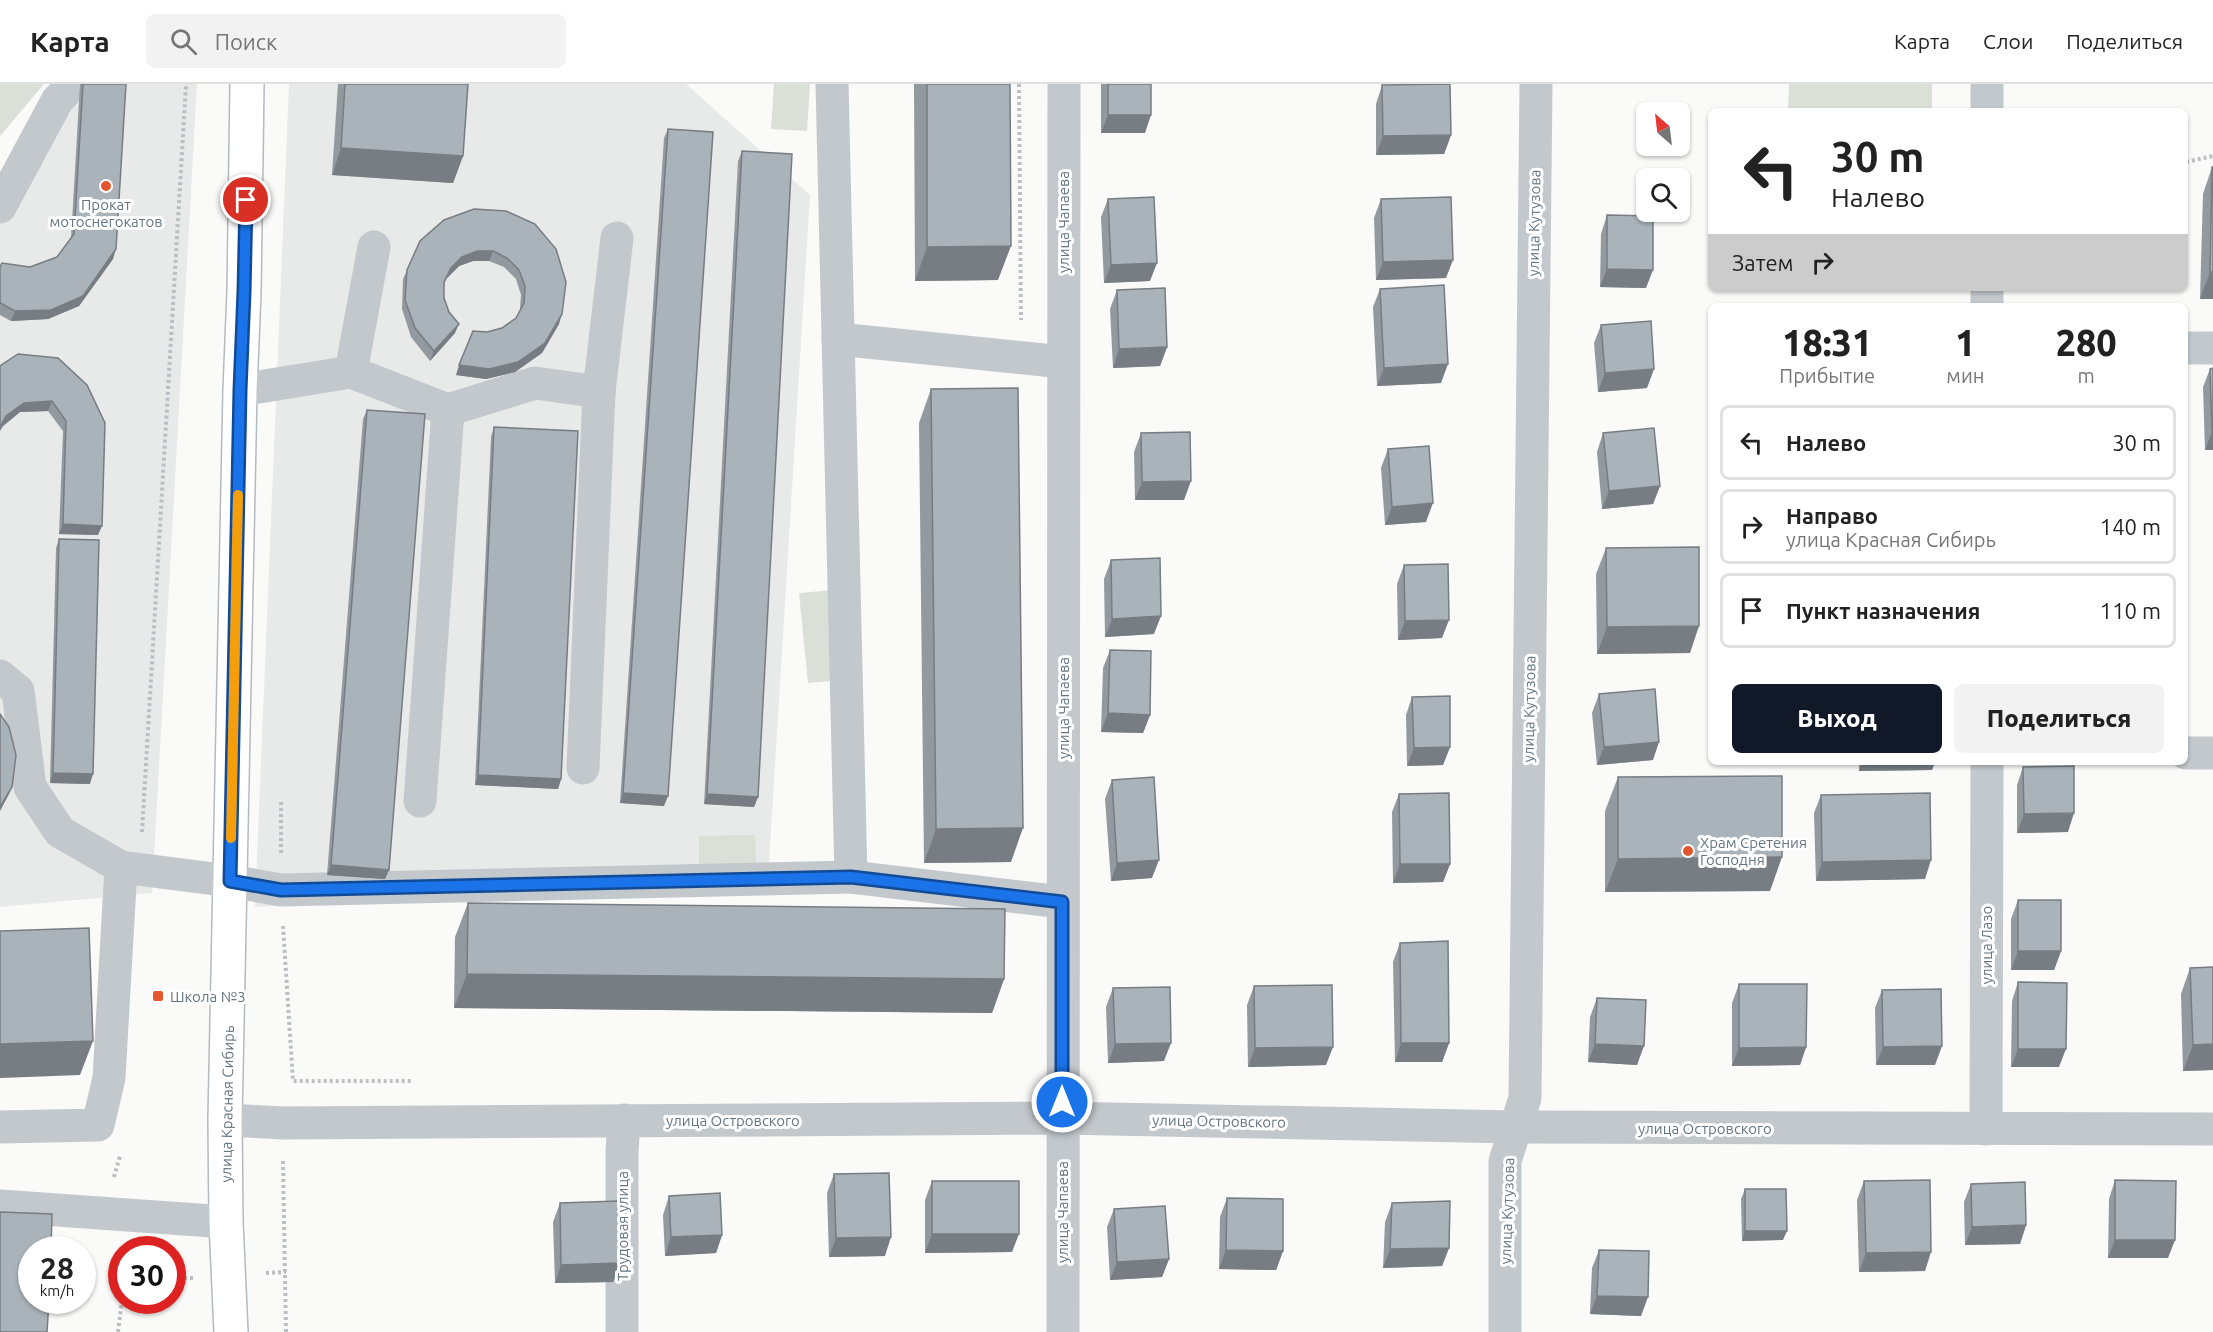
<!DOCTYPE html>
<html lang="ru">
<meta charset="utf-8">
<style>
body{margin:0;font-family:Ubuntu,sans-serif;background:#f2f2f2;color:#222;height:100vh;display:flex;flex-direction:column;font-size:22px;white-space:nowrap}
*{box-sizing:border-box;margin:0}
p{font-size:20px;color:#767676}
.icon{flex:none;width:33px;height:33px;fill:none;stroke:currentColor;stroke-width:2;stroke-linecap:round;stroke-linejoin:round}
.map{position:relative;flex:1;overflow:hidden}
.panel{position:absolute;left:1708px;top:219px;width:480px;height:462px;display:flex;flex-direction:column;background:#fff;border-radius:9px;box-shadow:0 2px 4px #0004}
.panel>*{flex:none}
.banner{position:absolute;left:1708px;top:24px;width:480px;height:183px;border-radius:9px;box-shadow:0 2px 4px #0004;background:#fff;color:#222;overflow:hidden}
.needle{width:39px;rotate:332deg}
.fabs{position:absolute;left:1636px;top:18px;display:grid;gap:12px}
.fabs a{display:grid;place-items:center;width:54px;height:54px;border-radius:9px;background:#fff;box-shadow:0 2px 4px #0004;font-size:30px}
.speed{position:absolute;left:18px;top:1152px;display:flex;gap:12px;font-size:30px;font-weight:700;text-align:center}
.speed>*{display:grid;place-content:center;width:78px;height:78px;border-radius:50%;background:#fff;box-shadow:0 2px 4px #0004;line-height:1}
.speed small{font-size:15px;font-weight:400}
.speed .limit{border:9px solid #d22;background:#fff;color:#111}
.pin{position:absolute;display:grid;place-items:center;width:51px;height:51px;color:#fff;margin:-26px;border:3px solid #fff;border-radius:50%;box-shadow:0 2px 6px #0007}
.me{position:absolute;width:66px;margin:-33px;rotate:0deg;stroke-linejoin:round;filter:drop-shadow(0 0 4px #0008)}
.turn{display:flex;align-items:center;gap:21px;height:126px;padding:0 24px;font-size:27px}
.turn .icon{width:78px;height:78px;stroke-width:2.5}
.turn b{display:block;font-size:42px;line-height:51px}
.then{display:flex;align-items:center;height:57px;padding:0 24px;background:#0003;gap:12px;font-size:22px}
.eta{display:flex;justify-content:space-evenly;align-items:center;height:102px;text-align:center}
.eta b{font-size:36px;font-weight:800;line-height:42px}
.primary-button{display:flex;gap:12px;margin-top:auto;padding:12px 24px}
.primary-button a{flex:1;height:69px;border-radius:9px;background:#111827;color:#fff;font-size:24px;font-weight:800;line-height:69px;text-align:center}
.primary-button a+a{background:#f2f2f2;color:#222}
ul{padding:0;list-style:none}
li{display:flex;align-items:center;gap:18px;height:75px;margin:0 12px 9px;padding:0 12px;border:3px solid #e0e0e0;border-radius:9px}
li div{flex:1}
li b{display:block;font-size:22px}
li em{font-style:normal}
header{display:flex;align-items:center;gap:36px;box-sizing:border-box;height:84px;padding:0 30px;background:#fff;border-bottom:2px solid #e0e0e0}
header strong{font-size:28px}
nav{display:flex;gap:33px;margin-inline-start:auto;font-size:21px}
.search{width:420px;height:54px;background:#f2f2f2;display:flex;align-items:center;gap:15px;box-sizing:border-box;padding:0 21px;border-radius:9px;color:#767676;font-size:22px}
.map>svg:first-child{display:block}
</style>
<header>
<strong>Карта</strong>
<div class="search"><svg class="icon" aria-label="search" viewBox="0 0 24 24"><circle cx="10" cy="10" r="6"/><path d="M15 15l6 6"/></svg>Поиск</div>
<nav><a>Карта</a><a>Слои</a><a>Поделиться</a></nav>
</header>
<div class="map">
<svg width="2213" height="1248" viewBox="0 0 2213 1248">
<rect width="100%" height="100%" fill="#fafaf8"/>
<g fill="#e8e9e9">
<polygon points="68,0 197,0 152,809 0,823 0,119"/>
<polygon points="289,0 686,0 810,111 768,795 255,823"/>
</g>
<g fill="#dadfd7">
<polygon points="0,0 44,0 0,52"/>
<polygon points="774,0 810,0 807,47 771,45"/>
<polygon points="1789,0 1932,0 1932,27 1788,27"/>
<polygon points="834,506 843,596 808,599 799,509"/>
<polygon points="755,751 756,783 699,784 699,752"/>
</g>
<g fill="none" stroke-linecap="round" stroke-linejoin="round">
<g stroke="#b5babe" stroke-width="36">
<polyline id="major" points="231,1248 226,1138 225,1036 240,306 244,208 247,0"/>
</g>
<g stroke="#bbbfc2" stroke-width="4" stroke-dasharray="3 3" stroke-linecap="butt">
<polyline points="1019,0 1021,236"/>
<polyline points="2186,78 2213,72"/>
<polyline points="281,718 281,769"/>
<polyline points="142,748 186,0"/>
<polyline points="283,842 293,997 412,997"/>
<polyline points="283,1077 286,1248"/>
<polyline points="114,1093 120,1072"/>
<polyline points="266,1189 286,1188"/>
<polyline points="172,1195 193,1194"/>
<polyline points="118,1248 122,1216"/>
</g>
<g stroke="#c3c8cc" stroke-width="33">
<polyline points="1987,27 1987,0"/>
<polyline points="0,123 57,17 72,0"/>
<polyline points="1987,222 1987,204"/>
<polyline points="838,255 1063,278"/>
<polyline points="2186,264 2213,264"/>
<polyline points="351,288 448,326 535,299 599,308 583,684"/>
<polyline points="240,306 351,288 374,163"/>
<polyline points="599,308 617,154"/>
<polyline points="0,592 18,607 30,703 60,748 121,783 230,797 281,806 851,793 832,0"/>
<polyline points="2186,669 2213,669"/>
<polyline points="420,717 448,326"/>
<polyline points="851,793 1062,818"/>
<polyline points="225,1036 284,1039 1062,1034 1516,1043 2213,1045"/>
<polyline points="0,1043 98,1041 109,994 121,783"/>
<polyline points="1986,1045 1987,678"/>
<polyline points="0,1122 226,1138"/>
<polyline points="622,1248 622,1068 624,1036"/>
<polyline points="1063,1248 1064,0"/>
<polyline points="1505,1248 1505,1077 1525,1014 1536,0"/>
</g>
<use href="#major" stroke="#fff" stroke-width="33"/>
</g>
<g fill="#929a9f">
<polygon points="80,0 126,0 113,175 79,222 48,235 11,237 0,231 0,183 30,183 57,173 71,154"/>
<polygon points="338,0 468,0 463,72 453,99 332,91"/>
<polygon points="914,0 1010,0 998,196 915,197"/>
<polygon points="1101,0 1151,0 1145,49 1101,49"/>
<polygon points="1382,1 1451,51 1444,70 1376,71 1376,20"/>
<polygon points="668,45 664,722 620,719 664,54"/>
<polygon points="742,67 758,713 754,723 704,720 738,77"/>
<polygon points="2212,83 2213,215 2200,215 2203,110"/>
<polygon points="1108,115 1150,197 1104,199 1101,133"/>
<polygon points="1381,115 1446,194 1376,196 1374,134"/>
<polygon points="474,125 559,240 542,269 515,288 486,295 456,291 487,248 502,244 516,234 520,225 521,211 516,195 504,183 489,177 473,177 459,182 447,194 444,200 444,214 455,249 430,277 411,253 402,225 403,195 407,186"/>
<polygon points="1607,131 1646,204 1600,203 1601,150"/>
<polygon points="1380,205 1441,299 1377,302 1373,223"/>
<polygon points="1117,206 1167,263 1160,282 1113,284 1110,225"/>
<polygon points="1601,241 1647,304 1598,308 1594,259"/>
<polygon points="58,274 98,451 59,450 63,347 48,327 20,328 3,342 0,282"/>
<polygon points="2210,285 2213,366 2205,366 2203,303"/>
<polygon points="931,305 1011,778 924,779 919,339"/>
<polygon points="367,326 389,786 385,795 327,791 363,335"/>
<polygon points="494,343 561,695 558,705 475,701 491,353"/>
<polygon points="1141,349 1184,416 1135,416 1134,368"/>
<polygon points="1603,349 1660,402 1653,420 1602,425 1597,368"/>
<polygon points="1388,365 1426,438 1385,441 1381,384"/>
<polygon points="59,455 90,700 50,699 56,464"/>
<polygon points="1606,464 1690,569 1597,570 1596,490"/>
<polygon points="1111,476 1154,550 1105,553 1104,495"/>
<polygon points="1404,481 1442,554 1398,556 1397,500"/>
<polygon points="1110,566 1150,631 1143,649 1101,648 1103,584"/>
<polygon points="1599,610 1653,676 1597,681 1592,629"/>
<polygon points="1412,613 1450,663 1443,681 1407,682 1406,631"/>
<polygon points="1859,678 1935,678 1932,686 1859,687"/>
<polygon points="2023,683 2068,748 2017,749 2017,701"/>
<polygon points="1618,693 1770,807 1605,808 1605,727"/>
<polygon points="1112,696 1152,794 1111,797 1105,715"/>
<polygon points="1399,710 1450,780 1443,798 1393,799 1392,728"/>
<polygon points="1821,711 1925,795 1816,797 1814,729"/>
<polygon points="2018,816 2061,867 2054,886 2011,886 2011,835"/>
<polygon points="468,819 1004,895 992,929 454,924 455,853"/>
<polygon points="1400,859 1449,959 1442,978 1395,978 1393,878"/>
<polygon points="2190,884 2213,986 2183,987 2181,910"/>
<polygon points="2018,898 2059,983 2011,983 2012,917"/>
<polygon points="1739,900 1806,963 1800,981 1732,982 1732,919"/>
<polygon points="1254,902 1326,981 1248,983 1247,921"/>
<polygon points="1113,904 1164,977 1108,979 1106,923"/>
<polygon points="1882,906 1935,981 1876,981 1875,924"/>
<polygon points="1597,914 1637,981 1588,978 1590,933"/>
<polygon points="834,1090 885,1172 829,1173 827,1109"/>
<polygon points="2115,1096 2168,1174 2108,1174 2109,1115"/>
<polygon points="932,1097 1012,1168 925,1169 925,1116"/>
<polygon points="1864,1097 1925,1187 1859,1188 1857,1116"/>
<polygon points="1971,1100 2026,1141 2020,1160 1965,1161 1964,1118"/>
<polygon points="1745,1105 1783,1156 1742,1157 1741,1115"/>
<polygon points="669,1112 722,1151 716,1169 665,1172 663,1131"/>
<polygon points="1227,1114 1283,1167 1276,1186 1219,1185 1220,1133"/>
<polygon points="560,1119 620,1179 613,1198 555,1199 553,1138"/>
<polygon points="1392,1119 1449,1164 1442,1182 1383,1184 1385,1138"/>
<polygon points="1114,1125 1169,1175 1162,1193 1110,1196 1107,1143"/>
<polygon points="1599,1166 1641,1232 1590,1230 1592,1184"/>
</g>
<g fill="#777d82">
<polygon points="1108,31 1151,31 1145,49 1101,49"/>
<polygon points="1451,51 1444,70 1376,71 1383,52"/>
<polygon points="341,64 463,72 453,99 332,91"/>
<polygon points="1011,162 998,196 915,197 927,163"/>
<polygon points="116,165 113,175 79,222 48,235 11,237 15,227"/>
<polygon points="477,167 493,167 489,177 473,177 459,182 447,194 441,208 451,184 462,173"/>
<polygon points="1453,176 1446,194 1376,196 1383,178"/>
<polygon points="1157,179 1150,197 1104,199 1111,181"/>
<polygon points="1607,185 1653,186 1646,204 1600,203"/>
<polygon points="2210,188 2213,188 2213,215 2200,215"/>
<polygon points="2021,204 2146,204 2020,205"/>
<polygon points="562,230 559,240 542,269 515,288 486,295 456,291 459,281"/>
<polygon points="459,240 455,249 430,277 434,267"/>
<polygon points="1167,263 1160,282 1113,284 1119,265"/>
<polygon points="1448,280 1441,299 1377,302 1384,284"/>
<polygon points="1654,285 1647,304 1598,308 1605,289"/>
<polygon points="52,317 48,327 20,328 3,342 0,347 0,343 6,332 24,319"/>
<polygon points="2212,348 2213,348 2213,366 2205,366"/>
<polygon points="1191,397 1184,416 1135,416 1142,398"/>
<polygon points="1660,402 1653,420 1602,425 1609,407"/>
<polygon points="1433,419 1426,438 1385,441 1392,423"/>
<polygon points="63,440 102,442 98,451 59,450"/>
<polygon points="1161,532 1154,550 1105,553 1112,535"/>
<polygon points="1449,536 1442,554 1398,556 1405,537"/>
<polygon points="1699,542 1690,569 1597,570 1607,543"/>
<polygon points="1108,629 1150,631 1143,649 1101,648"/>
<polygon points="1659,658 1653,676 1597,681 1604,663"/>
<polygon points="1450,663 1443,681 1407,682 1414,664"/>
<polygon points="1862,678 1935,678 1932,686 1859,687"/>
<polygon points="53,689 93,690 90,700 50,699"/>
<polygon points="478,691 561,695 558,705 475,701"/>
<polygon points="12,703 8,712 0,727 0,723"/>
<polygon points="623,709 668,712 664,722 620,719"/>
<polygon points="707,710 758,713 754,723 704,720"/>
<polygon points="2074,729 2068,748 2017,749 2024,730"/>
<polygon points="1023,744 1011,778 924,779 936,745"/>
<polygon points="1782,773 1770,807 1605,808 1618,775"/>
<polygon points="1159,776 1152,794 1111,797 1117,779"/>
<polygon points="1931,776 1925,795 1816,797 1822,778"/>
<polygon points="1400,780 1450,780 1443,798 1393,799"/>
<polygon points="331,781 389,786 385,795 327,791"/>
<polygon points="2018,867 2061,867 2054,886 2011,886"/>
<polygon points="467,890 1004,895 992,929 454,924"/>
<polygon points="93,957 80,991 0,994 0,960"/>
<polygon points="1171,959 1164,977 1108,979 1115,960"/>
<polygon points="1401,959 1449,959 1442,978 1395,978"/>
<polygon points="1595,960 1644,962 1637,981 1588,978"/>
<polygon points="2213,960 2213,986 2183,987 2193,961"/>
<polygon points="1942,962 1935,981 1876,981 1883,963"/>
<polygon points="1333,963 1326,981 1248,983 1255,964"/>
<polygon points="1806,963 1800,981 1732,982 1739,964"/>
<polygon points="2018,965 2066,965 2059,983 2011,983"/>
<polygon points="2026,1141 2020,1160 1965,1161 1972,1143"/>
<polygon points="1745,1147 1787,1147 1783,1156 1742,1157"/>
<polygon points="932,1150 1019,1150 1012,1168 925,1169"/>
<polygon points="722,1151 716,1169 665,1172 671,1153"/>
<polygon points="891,1153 885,1172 829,1173 836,1154"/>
<polygon points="2115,1156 2175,1156 2168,1174 2108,1174"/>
<polygon points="1449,1164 1442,1182 1383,1184 1390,1165"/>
<polygon points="1226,1166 1283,1167 1276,1186 1219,1185"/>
<polygon points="1931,1168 1925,1187 1859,1188 1866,1169"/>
<polygon points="1169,1175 1162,1193 1110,1196 1117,1178"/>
<polygon points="620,1179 613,1198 555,1199 561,1181"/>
<polygon points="1597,1212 1648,1213 1641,1232 1590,1230"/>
</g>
<g fill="#aab3b9" stroke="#777d82" stroke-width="1.5">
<polygon points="83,0 126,0 116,165 83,212 51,226 15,227 0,219 0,183 2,179 30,183 57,173 74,150"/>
<polygon points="345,0 468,0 463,72 341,64"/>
<polygon points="927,0 1010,0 1011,162 927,163"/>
<rect x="1108" y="0" width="43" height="31"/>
<polygon points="1450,0 1451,51 1383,52 1382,1"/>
<polygon points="668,45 713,48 668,712 623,709"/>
<polygon points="742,67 792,70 758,713 707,710"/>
<polygon points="2212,83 2213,83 2213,188 2210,188"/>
<polygon points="1154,113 1157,179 1111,181 1108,115"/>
<polygon points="1451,113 1453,176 1383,178 1381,115"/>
<polygon points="474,125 506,127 535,140 556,165 566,198 562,230 545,259 518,278 489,285 459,281 473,247 487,248 502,244 516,234 524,219 525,202 519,186 507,174 493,167 477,167 462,173 451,184 444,198 444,214 449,228 459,240 434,267 415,244 405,216 407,186 420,157 444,136"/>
<polygon points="1607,131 1653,132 1653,186 1607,185"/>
<polygon points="1444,201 1448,280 1384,284 1380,205"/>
<polygon points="1165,204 1167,263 1119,265 1117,206"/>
<polygon points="1651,237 1654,285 1605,289 1601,241"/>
<polygon points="18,270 58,274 87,301 105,339 102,442 63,440 66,337 52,317 24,319 6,332 0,343 0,282"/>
<polygon points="2213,284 2213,348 2212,348 2210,285"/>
<polygon points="1018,304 1023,744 936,745 931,305"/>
<polygon points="367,326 425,330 389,786 331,781"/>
<polygon points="494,343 578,347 561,695 478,691"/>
<polygon points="1654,344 1660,402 1609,407 1603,349"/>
<polygon points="1190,348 1191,397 1142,398 1141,349"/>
<polygon points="1429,362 1433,419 1392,423 1388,365"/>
<polygon points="59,455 99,456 93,690 53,689"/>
<polygon points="1699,463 1699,542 1607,543 1606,464"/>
<polygon points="1160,474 1161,532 1112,535 1111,476"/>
<polygon points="1448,480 1449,536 1405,537 1404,481"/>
<polygon points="1110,566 1151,567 1150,631 1108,629"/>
<polygon points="1655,605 1659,658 1604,663 1599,610"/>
<polygon points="1450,612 1450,663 1414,664 1412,613"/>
<polygon points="0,630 9,643 16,671 12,703 0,723"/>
<polygon points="2074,682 2074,729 2024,730 2023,683"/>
<polygon points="1782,692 1782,773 1618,775 1618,693"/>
<polygon points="1154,693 1159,776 1117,779 1112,696"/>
<polygon points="1449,709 1450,780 1400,780 1399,710"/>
<polygon points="1930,709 1931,776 1822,778 1821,711"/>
<rect x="2018" y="816" width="43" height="51"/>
<polygon points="468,819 1005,825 1004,895 467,890"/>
<polygon points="89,844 93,957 0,960 0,847"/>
<polygon points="1448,857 1449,959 1401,959 1400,859"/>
<polygon points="2213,883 2213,960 2193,961 2190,884"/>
<polygon points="2018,898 2067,899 2066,965 2018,965"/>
<polygon points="1739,900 1807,900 1806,963 1739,964"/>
<polygon points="1332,901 1333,963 1255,964 1254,902"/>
<polygon points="1170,903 1171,959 1115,960 1113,904"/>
<polygon points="1941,905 1942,962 1883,963 1882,906"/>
<polygon points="1597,914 1646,916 1644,962 1595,960"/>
<polygon points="889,1089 891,1153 836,1154 834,1090"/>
<polygon points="1930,1096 1931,1168 1866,1169 1864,1097"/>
<polygon points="2115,1096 2176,1097 2175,1156 2115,1156"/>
<rect x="932" y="1097" width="87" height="53"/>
<polygon points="2025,1098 2026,1141 1972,1143 1971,1100"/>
<polygon points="1745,1105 1786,1105 1787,1147 1745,1147"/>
<polygon points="720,1109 722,1151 671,1153 669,1112"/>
<polygon points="1227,1114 1283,1115 1283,1167 1226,1166"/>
<polygon points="618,1117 620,1179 561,1181 560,1119"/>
<polygon points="1450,1117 1449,1164 1390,1165 1392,1119"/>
<polygon points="1165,1122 1169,1175 1117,1178 1114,1125"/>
<polygon points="0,1128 52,1130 51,1166 32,1166 32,1216 49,1216 47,1248 0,1248"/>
<polygon points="1599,1166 1649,1167 1648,1213 1597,1212"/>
</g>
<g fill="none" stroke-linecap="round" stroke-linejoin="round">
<g stroke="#114b97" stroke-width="15">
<polyline id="route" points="246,116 244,208 240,306 230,797 281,806 851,793 1062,818 1062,1018"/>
</g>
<use href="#route" stroke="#1a73e8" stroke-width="10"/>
<polyline stroke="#f59e0b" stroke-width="10" points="231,754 238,411"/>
</g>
<g fill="#e4572e" stroke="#fff" stroke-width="2">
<circle cx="106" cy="102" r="6"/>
<circle cx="1688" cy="767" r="6"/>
<rect x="152" y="906" width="12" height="12" rx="3"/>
</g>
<g text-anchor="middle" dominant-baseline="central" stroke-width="6" stroke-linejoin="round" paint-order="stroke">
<g font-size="15" fill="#657683" stroke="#fff" text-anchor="start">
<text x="106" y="120" text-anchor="middle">Прокат<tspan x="106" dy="17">мотоснегокатов</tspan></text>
<text x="1700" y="758">Храм Сретения<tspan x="1700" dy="17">Господня</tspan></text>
<text x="170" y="912">Школа №3</text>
</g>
<g font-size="15" fill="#657683" stroke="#fff">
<text transform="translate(1063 138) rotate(-90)">улица Чапаева</text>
<text transform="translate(1534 139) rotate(-89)">улица Кутузова</text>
<text transform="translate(1063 624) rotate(-90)">улица Чапаева</text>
<text transform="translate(1529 625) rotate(-89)">улица Кутузова</text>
<text transform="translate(1986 861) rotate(-90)">улица Лазо</text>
<text transform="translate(227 1020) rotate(-89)">улица Красная Сибирь</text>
<text x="733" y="1036">улица Островского</text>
<text transform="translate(1219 1037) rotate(1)">улица Островского</text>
<text x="1705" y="1044">улица Островского</text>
<text transform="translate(1507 1127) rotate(-88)">улица Кутузова</text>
<text transform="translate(1062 1128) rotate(-90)">улица Чапаева</text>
<text transform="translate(622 1142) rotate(-90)">Трудовая улица</text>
</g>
</g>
</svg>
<div class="fabs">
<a><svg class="needle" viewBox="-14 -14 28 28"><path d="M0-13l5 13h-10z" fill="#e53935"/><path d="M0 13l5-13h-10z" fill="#767676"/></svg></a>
<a><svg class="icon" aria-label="search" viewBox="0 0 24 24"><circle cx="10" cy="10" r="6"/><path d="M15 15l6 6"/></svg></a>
</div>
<div class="speed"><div>28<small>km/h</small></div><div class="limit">30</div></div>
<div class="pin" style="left:246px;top:116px;background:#d93025"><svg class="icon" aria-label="arrive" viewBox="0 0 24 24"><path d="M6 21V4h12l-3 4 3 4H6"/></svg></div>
<svg class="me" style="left:1062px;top:1018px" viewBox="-20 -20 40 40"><circle r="17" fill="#1a73e8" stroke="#fff" stroke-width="3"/><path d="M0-11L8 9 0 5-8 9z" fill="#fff"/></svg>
<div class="banner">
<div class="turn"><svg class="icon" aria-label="left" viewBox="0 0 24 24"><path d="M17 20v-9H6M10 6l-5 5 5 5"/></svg><div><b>30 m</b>Налево</div></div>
<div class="then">Затем<svg class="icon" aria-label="right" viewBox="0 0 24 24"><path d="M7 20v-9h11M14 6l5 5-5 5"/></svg></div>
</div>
<section class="panel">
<div class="eta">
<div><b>18:31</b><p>Прибытие</p></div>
<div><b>1</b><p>мин</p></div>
<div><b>280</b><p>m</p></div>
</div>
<ul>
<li><svg class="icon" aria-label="left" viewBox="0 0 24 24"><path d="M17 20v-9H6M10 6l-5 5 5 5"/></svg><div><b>Налево</b></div><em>30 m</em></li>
<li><svg class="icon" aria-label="right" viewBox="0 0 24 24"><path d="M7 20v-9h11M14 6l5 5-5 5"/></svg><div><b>Направо</b><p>улица Красная Сибирь</p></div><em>140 m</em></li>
<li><svg class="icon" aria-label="arrive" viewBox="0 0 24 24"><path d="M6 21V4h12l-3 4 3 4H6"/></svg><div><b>Пункт назначения</b></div><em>110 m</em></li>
</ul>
<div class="primary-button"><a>Выход</a><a>Поделиться</a></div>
</section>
</div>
